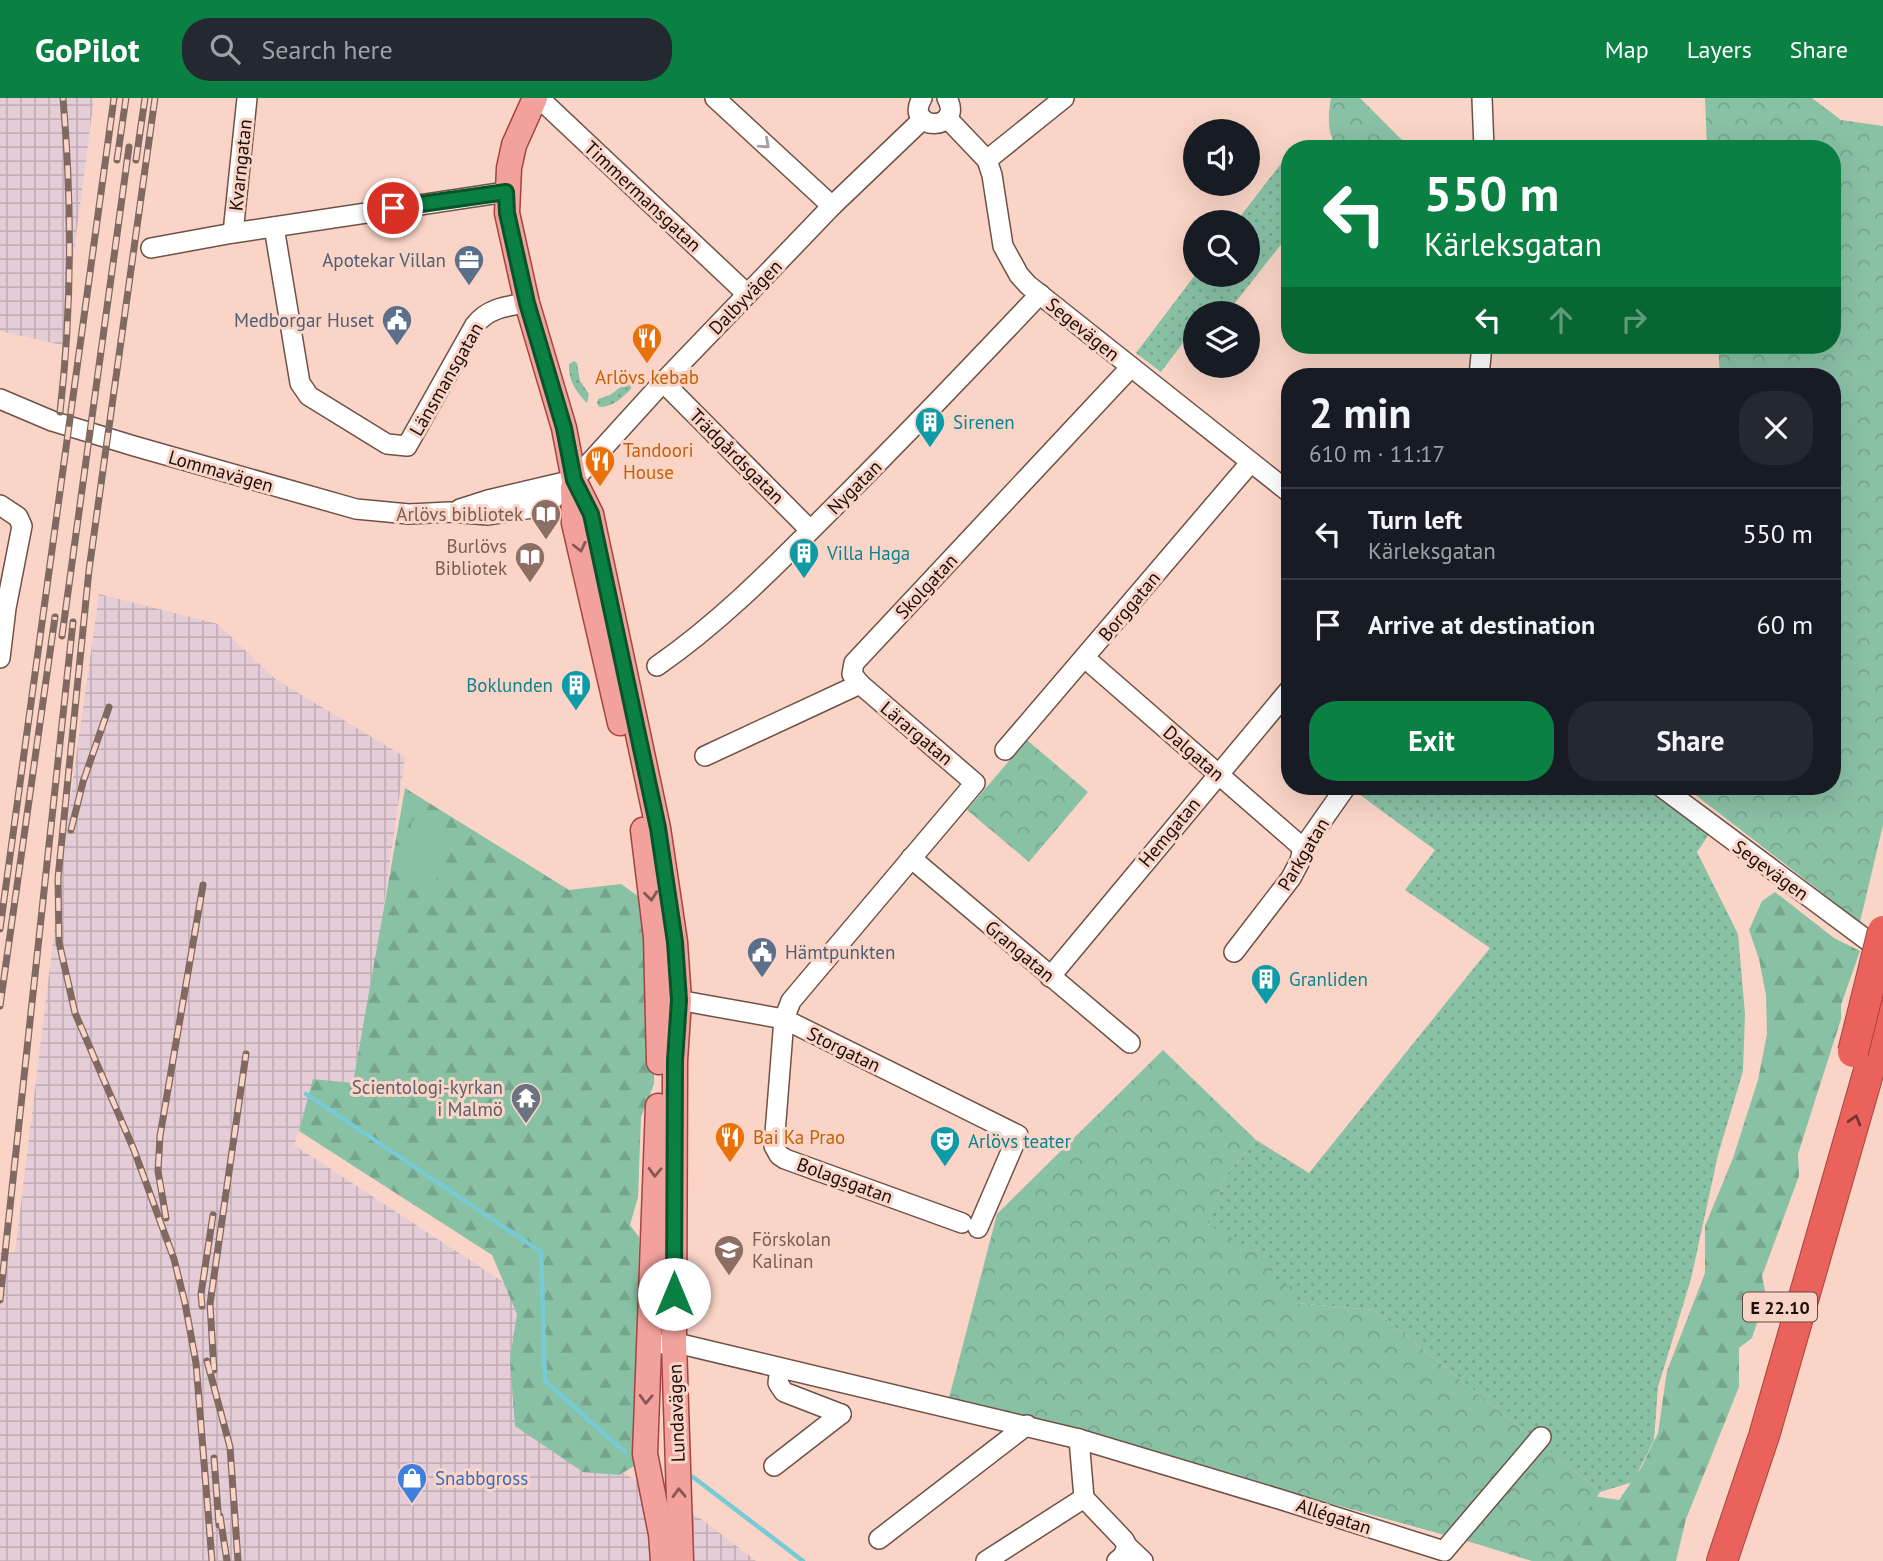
<!DOCTYPE html>
<meta charset="utf-8">
<style>
body{margin:0;font-family:"PT Sans",sans-serif;background:#242831;color:#f1f3f6;height:100vh;display:flex;flex-direction:column;font-size:26px;white-space:nowrap}
*{box-sizing:border-box;margin:0}
p{font-size:23px;color:#9ea1a6}
.icon{flex:none;width:38px;height:38px;fill:none;stroke:currentColor;stroke-width:2;stroke-linecap:round;stroke-linejoin:round}
.map{position:relative;flex:1;overflow:hidden}
.sheet{position:absolute;left:1281px;top:270px;width:560px;height:427px;display:flex;flex-direction:column;background:#171b24;border-radius:28px;box-shadow:0 7px 28px #0002}
.sheet>*{flex:none}
.guide{position:absolute;left:1281px;top:42px;width:560px;height:214px;border-radius:28px;box-shadow:0 7px 28px #0002;background:#0b8043;color:#fff;overflow:hidden}
.controls{position:absolute;left:1183px;top:21px;display:grid;gap:14px}
.controls a{display:grid;place-items:center;width:77px;height:77px;border-radius:50%;background:#171b24;box-shadow:0 7px 28px #0002;font-size:35px}
.pin{position:absolute;display:grid;place-items:center;width:60px;height:60px;color:#fff;margin:-30px;border:4px solid #fff;border-radius:50%;box-shadow:0 2px 7px #0007}
.me{position:absolute;width:77px;margin:-38px;rotate:0deg;stroke-linejoin:round;filter:drop-shadow(0 0 5px #0008)}
.turn{display:flex;align-items:center;gap:24px;height:147px;padding:0 28px;font-size:32px}
.turn .icon{width:91px;height:91px;stroke-width:2.5}
.turn b{display:block;font-size:49px;line-height:60px}
.lanes{display:flex;align-items:center;height:66px;padding:0 28px;background:#0003;justify-content:center;gap:35px;direction:ltr}
.lanes .off{opacity:.35}
.round{display:grid;place-items:center;flex:none;width:74px;height:74px;border-radius:28px;background:#242831}
.summary{display:flex;align-items:center;justify-content:space-between;height:119px;padding:0 28px}
h1{font-size:42px;font-weight:700;line-height:52px}
.button{display:flex;gap:14px;margin-top:auto;padding:14px 28px}
.button a{flex:1;height:80px;border-radius:28px;background:#0b8043;color:#fff;font-size:28px;font-weight:700;line-height:80px;text-align:center}
.button a+a{background:#242831;color:#f1f3f6}
ul{padding:0;list-style:none}
li{display:flex;align-items:center;gap:21px;height:91px;padding:0 28px;border-top:2px solid #363941}
li div{flex:1}
li b{display:block;font-size:26px}
li em{font-style:normal}
header{display:flex;align-items:center;gap:42px;box-sizing:border-box;height:98px;padding:0 35px;background:#0b8043;color:#fff}
header strong{font-size:33px}
nav{display:flex;gap:38px;margin-inline-start:auto;font-size:24px}
.search{width:490px;height:63px;background:#242831;display:flex;align-items:center;gap:18px;box-sizing:border-box;padding:0 24px;border-radius:28px;color:#9ea1a6;font-size:26px}
.map>svg:first-child{display:block}
</style>
<header>
<strong>GoPilot</strong>
<div class="search"><svg class="icon" aria-label="search" viewBox="0 0 24 24"><circle cx="10" cy="10" r="6"/><path d="M15 15l6 6"/></svg>Search here</div>
<nav><a>Map</a><a>Layers</a><a>Share</a></nav>
</header>
<div class="map">
<svg width="1883" height="1463" viewBox="0 0 1883 1463">
<defs>
<pattern id="industrial-grid" width="8" height="8" patternUnits="userSpaceOnUse" patternTransform="scale(1.75)"><rect width="8" height="8" fill="#e5cdd7"/><path d="M0 4h8M4 0v8" fill="none" stroke="#c4afb7"/></pattern>
<pattern id="grass-dots" width="8" height="8" patternUnits="userSpaceOnUse" patternTransform="scale(1.75)"><rect width="8" height="8" fill="#89c1a5"/><path d="M2 2h.1M6 6h.1" fill="none" stroke="#76a58d" stroke-width="1.8" stroke-linecap="round"/></pattern>
<pattern id="forest-firs" width="22" height="20" patternUnits="userSpaceOnUse" patternTransform="scale(1.75)"><rect width="22" height="20" fill="#89c1a5"/><path d="M5 1l3.5 6h-7zM16 11l3.5 6h-7z" fill="#76a58d"/></pattern>
<pattern id="park-crowns" width="20" height="18" patternUnits="userSpaceOnUse" patternTransform="scale(1.75)"><rect width="20" height="18" fill="#89c1a5"/><path d="M2 6a3 3 0 1 1 6 0M12 15a3 3 0 1 1 6 0" fill="none" stroke="#76a58d"/></pattern>
</defs>
<rect width="100%" height="100%" fill="#fad5c7"/>
<g fill="url(#industrial-grid)">
<polygon points="0,0 94,0 62,247 0,233"/>
<polygon points="99,496 218,526 275,581 405,659 358,989 316,985 294,1047 523,1197 565,1340 704,1423 756,1463 0,1463 0,1155 15,1154 73,681"/>
</g>
<g fill="url(#grass-dots)">
<polygon points="1290,54 1290,135 1227,215 1195,215 1195,229 1161,274 1136,255 1195,177 1248,177 1248,124 1236,124"/>
<path d="M 574,263 L 577,265 L 580,283 L 589,296 L 587,305 C 576,294 568,282 569,266 Z"/>
<path d="M 626,285 L 631,287 L 631,291 C 621,301 613,309 599,309 L 597,305 L 598,301 L 610,297 Z"/>
<polygon points="1348,688 1648,688 1710,735 1697,754 1738,836 1745,916 1743,973 1718,1057 1691,1181 1658,1289 1654,1342 1633,1384 1600,1394 1374,1212 1295,1205 1207,1125 1226,1077 1256,1042 1309,1075 1490,850 1405,792 1435,752"/>
</g>
<g fill="url(#forest-firs)">
<polygon points="405,690 569,792 621,786 645,803 655,900 654,986 641,1019 638,1099 630,1127 639,1139 636,1367 619,1377 583,1374 515,1328 510,1261 517,1216 492,1157 299,1033 313,981 353,985"/>
<polygon points="1775,794 1834,840 1860,853 1841,907 1841,921 1798,1056 1799,1078 1762,1178 1766,1197 1752,1240 1739,1250 1739,1289 1686,1421 1676,1463 1558,1463 1593,1398 1619,1402 1641,1370 1658,1335 1667,1273 1705,1175 1705,1128 1733,1060 1758,982 1767,936 1766,897 1759,861 1749,832 1762,803"/>
</g>
<g fill="url(#park-crowns)">
<path d="M 1331,0 L 1360,0 L 1411,51 L 1339,51 C 1326,38 1328,16 1331,0 Z"/>
<polygon points="1705,0 1812,0 1841,22 1883,28 1883,727 1860,824 1684,688 1832,688 1832,278 1720,278 1718,247 1832,247 1832,51 1707,51"/>
<polygon points="1027,642 1088,694 1029,764 967,712"/>
<polygon points="1163,952 1256,1042 1226,1077 1207,1126 1272,1163 1273,1184 1295,1189 1295,1205 1374,1212 1600,1394 1579,1426 1588,1432 1563,1463 1532,1463 1477,1446 949,1300 997,1116"/>
</g>
<polygon fill="#89c1a5" points="412,722 446,727 434,796 400,790"/>
<g fill="none" stroke-linecap="round" stroke-linejoin="round">
<g stroke="#77cbd5" stroke-width="4.5">
<polyline points="306,996 541,1154 545,1283 625,1354"/>
<polyline points="693,1379 803,1463"/>
</g>
<g stroke="#6f5145" stroke-width="22">
<g id="minor">
<polyline points="539,0 747,196"/>
<polyline points="715,0 832,108"/>
<path d="M 922,0 C 903,34 965,34 947,0"/>
<polyline points="1482,0 1484,51"/>
<polyline points="947,20 987,62 992,77 1003,148 1019,177 1028,187 1290,395"/>
<polyline points="987,62 1064,0"/>
<path d="M 274,129 L 300,285 L 309,298 L 387,346 L 407,348 L 475,227 C 488,210 507,208 527,205"/>
<polyline points="233,135 247,0"/>
<polyline points="151,150 233,135 506,94"/>
<polyline points="1479,278 1482,247"/>
<polyline points="663,284 810,432"/>
<polyline points="0,301 52,323 134,348 356,411 409,416 449,414 488,417 545,408 574,382 663,284 832,108 923,21"/>
<polyline points="0,407 18,419 22,428 6,510 0,560"/>
<polyline points="460,411 488,402 573,382"/>
<polyline points="1085,560 1303,750"/>
<path d="M 657,568 C 722,523 776,467 832,411 C 902,341 971,269 1040,196"/>
<polyline points="860,586 975,685 791,903 784,921 774,1048 779,1057 785,1061 962,1125"/>
<polyline points="1005,652 1251,364"/>
<polyline points="705,658 860,586 852,576 854,565 1131,269"/>
<polyline points="1660,688 1883,854"/>
<polyline points="911,760 1130,945"/>
<polyline points="1234,854 1291,780 1300,763 1303,750 1345,690"/>
<polyline points="1050,879 1290,591"/>
<polyline points="667,902 689,904 784,921 1018,1037 978,1130"/>
<polyline points="663,1246 674,1245 685,1247 1079,1341 1279,1401 1444,1453 1541,1339"/>
<polyline points="780,1270 778,1285 784,1294 841,1316"/>
<polyline points="774,1368 841,1316"/>
<polyline points="1084,1400 1124,1442 1127,1448 1123,1458 1117,1463"/>
<polyline points="879,1441 1027,1327"/>
<polyline points="1127,1448 1143,1463"/>
<polyline points="986,1463 1084,1400 1079,1341"/>
</g>
</g>
<g stroke="#a2453f" stroke-width="27">
<g id="major">
<polyline points="535,0 514,47 509,70 507,115 527,205 564,330 574,382 591,416 658,730 675,844 679,902 675,963 674,1245 681,1463"/>
<polyline points="573,390 574,425 620,625"/>
<polyline points="643,732 656,839 659,964"/>
<polyline points="658,1008 645,1356 661,1436 663,1463"/>
</g>
</g>
<g stroke="#a2453f" stroke-width="32">
<polyline id="highway" points="1722,1463 1764,1338 1874,955 1883,915"/>
</g>
<use href="#minor" stroke="#fff" stroke-width="19"/>
<use href="#major" stroke="#f2a19d" stroke-width="24"/>
<use href="#highway" stroke="#ea625b" stroke-width="30"/>
<g stroke="#806960" stroke-width="7">
<g id="rail">
<polyline points="155,0 89,472 58,780 59,844 75,915 134,1052 174,1161 185,1205 196,1265 212,1463"/>
<polyline points="117,62 126,0"/>
<polyline points="136,62 145,0"/>
<path d="M 60,314 C 72,210 72,105 63,0"/>
<polyline points="62,538 129,49"/>
<polyline points="71,732 83,684 109,609"/>
<polyline points="0,831 114,0"/>
<polyline points="0,908 55,519"/>
<polyline points="166,1120 158,1073 160,1038 203,787"/>
<polyline points="0,1202 73,524"/>
<polyline points="202,1208 201,1196 213,1117"/>
<polyline points="207,1263 230,1349 238,1463"/>
<polyline points="214,1272 210,1206 246,956"/>
<polyline points="214,1360 219,1427"/>
<polyline points="220,1418 227,1463"/>
</g>
</g>
<use href="#rail" stroke="#fad5c7" stroke-width="4.5" stroke-dasharray="13" stroke-linecap="butt"/>
<g stroke="#a2453f" stroke-width="32" stroke-linecap="butt">
<polyline id="highway-bridge" points="1853,954 1883,833"/>
</g>
<use href="#highway-bridge" stroke="#ea625b" stroke-width="30"/>
</g>
<defs><path id="oneway-chevron" d="M-2-3.5L2.5 0L-2 3.5" fill="none" stroke-width="1.6" stroke-linecap="round" stroke-linejoin="round" transform="scale(1.75)"/></defs>
<use stroke="#a49f9d" href="#oneway-chevron" transform="translate(765 46) rotate(42)"/>
<g stroke="#865854">
<use href="#oneway-chevron" transform="translate(580 449) rotate(77)"/>
<use href="#oneway-chevron" transform="translate(651 798) rotate(83)"/>
<use href="#oneway-chevron" transform="translate(655 1074) rotate(92)"/>
<use href="#oneway-chevron" transform="translate(646 1301) rotate(92)"/>
<use href="#oneway-chevron" transform="translate(679 1395) rotate(-92)"/>
</g>
<use stroke="#78342e" href="#oneway-chevron" transform="translate(1855 1022) rotate(-74)"/>
<g fill="none" stroke-linecap="round" stroke-linejoin="round">
<g stroke="#07532c" stroke-width="18">
<polyline id="route" points="393,110 506,94 507,115 527,205 564,330 574,382 591,416 658,730 675,844 679,902 675,963 674,1196"/>
</g>
<use href="#route" stroke="#0b8043" stroke-width="12"/>
</g>
<defs>
<g id="office-pin" transform="scale(1.575)"><path d="M0 17L-7.5 6A9.5 9.5 0 1 1 7.5 6Z" fill="#5c6f8a" stroke="#fad5c7"/><path d="M-6-3h4V-5.5h4V-3h4V5H-6ZM-1-4.5V-3h2v-1.5ZM-6 0V1H6V0Z" fill="#fff"/></g>
<g id="civic-pin" transform="scale(1.575)"><path d="M0 17L-7.5 6A9.5 9.5 0 1 1 7.5 6Z" fill="#5c6f8a" stroke="#fad5c7"/><path d="M-.6-6.5H3V-4.5H.6V-3L4-1V1h2V6H-6V1h2V-1L-.6-3ZM-1.2 2.5V6h2.4V2.5Z" fill="#fff"/></g>
<g id="restaurant-pin" transform="scale(1.575)"><path d="M0 17L-7.5 6A9.5 9.5 0 1 1 7.5 6Z" fill="#e8710a" stroke="#fad5c7"/><path d="M-5-6h1v4h1v-4h1v4h1v-4h1v5L-1.5 .5V6h-2V.5L-5-1ZM5-6V6H3V1.5H1.5Q1.5-4 5-6Z" fill="#fff"/></g>
<g id="building-pin" transform="scale(1.575)"><path d="M0 17L-7.5 6A9.5 9.5 0 1 1 7.5 6Z" fill="#0f9aa8" stroke="#fad5c7"/><path d="M-4-6H4V6H1V3H-1V6H-4ZM-2.5-4.3h1.7v1.8h-1.7ZM.8-4.3h1.7v1.8H.8ZM-2.5-1h1.7V.8h-1.7ZM.8-1h1.7V.8H.8Z" fill="#fff"/></g>
<g id="library-pin" transform="scale(1.575)"><path d="M0 17L-7.5 6A9.5 9.5 0 1 1 7.5 6Z" fill="#8d6e63" stroke="#fad5c7"/><path d="M-6-4Q-3-5.5-.7-3.5V5Q-3 3-6 4ZM6-4Q3-5.5 .7-3.5V5Q3 3 6 4Z" fill="#fff"/></g>
<g id="temple-pin" transform="scale(1.575)"><path d="M0 17L-7.5 6A9.5 9.5 0 1 1 7.5 6Z" fill="#6b7280" stroke="#fad5c7"/><path d="M0-6L5-2H3V0L6.5 2.5H4V6H1.5V3h-3V6H-4V2.5H-6.5L-3 0V-2H-5Z" fill="#fff"/></g>
<g id="theatre-pin" transform="scale(1.575)"><path d="M0 17L-7.5 6A9.5 9.5 0 1 1 7.5 6Z" fill="#0f9aa8" stroke="#fad5c7"/><path d="M-5-5.5Q0-4 5-5.5V0Q5 5 0 6Q-5 5-5 0ZM-3.3-2.5H-1v1.5H-3.3ZM1-2.5H3.3v1.5H1ZM-2.8 1Q0 5.5 2.8 1Z" fill="#fff"/></g>
<g id="school-pin" transform="scale(1.575)"><path d="M0 17L-7.5 6A9.5 9.5 0 1 1 7.5 6Z" fill="#8d6e63" stroke="#fad5c7"/><path d="M0-5L7-2L0 1L-7-2ZM-4 1L0 2.5L4 1V4Q0 6-4 4Z" fill="#fff"/></g>
<g id="shop-pin" transform="scale(1.575)"><path d="M0 17L-7.5 6A9.5 9.5 0 1 1 7.5 6Z" fill="#3f7fe0" stroke="#fad5c7"/><path d="M-5-2.5h2.3a2.7 3.5 0 0 1 5.4 0H5L5.5 6h-11ZM-1.5-2.5h3a1.5 2.3 0 0 0-3 0Z" fill="#fff"/></g>
</defs>
<g fill-rule="evenodd">
<use href="#office-pin" x="469" y="162"/>
<use href="#civic-pin" x="397" y="222"/>
<use href="#restaurant-pin" x="647" y="240"/>
<use href="#building-pin" x="930" y="324"/>
<use href="#restaurant-pin" x="600" y="363"/>
<use href="#library-pin" x="546" y="416"/>
<use href="#building-pin" x="804" y="455"/>
<use href="#library-pin" x="530" y="459"/>
<use href="#building-pin" x="576" y="587"/>
<use href="#civic-pin" x="762" y="854"/>
<use href="#building-pin" x="1266" y="881"/>
<use href="#temple-pin" x="526" y="1000"/>
<use href="#restaurant-pin" x="730" y="1039"/>
<use href="#theatre-pin" x="945" y="1043"/>
<use href="#school-pin" x="729" y="1152"/>
<use href="#shop-pin" x="412" y="1380"/>
</g>
<g text-anchor="middle" dominant-baseline="central" stroke-width="6" stroke-linejoin="round" paint-order="stroke">
<rect fill="#fad5c7" stroke="#5e4a43" stroke-width="2" x="1743" y="1194.5" width="74" height="29" rx="5"/>
<g font-size="18" font-weight="bold" fill="#1b0f0a">
<text x="1780" y="1209">E 22.10</text>
</g>
<g font-size="19" fill="#1b0f0a" stroke="#fad5c7">
<text transform="translate(240 67) rotate(-84)">Kvarngatan</text>
<text transform="translate(643 98) rotate(43)">Timmermansgatan</text>
<text transform="translate(745 199) rotate(-46)">Dalbyvägen</text>
<text transform="translate(1083 231) rotate(39)">Segevägen</text>
<text transform="translate(446 281) rotate(-60)">Länsmansgatan</text>
<text transform="translate(737 358) rotate(45)">Trädgårdsgatan</text>
<text transform="translate(221 373) rotate(16)">Lommavägen</text>
<text transform="translate(854 389) rotate(-45)">Nygatan</text>
<text transform="translate(926 488) rotate(-47)">Skolgatan</text>
<text transform="translate(1129 508) rotate(-50)">Borggatan</text>
<text transform="translate(917 635) rotate(40)">Lärargatan</text>
<text transform="translate(1194 655) rotate(41)">Dalgatan</text>
<text transform="translate(1169 734) rotate(-50)">Hemgatan</text>
<text transform="translate(1303 756) rotate(-59)">Parkgatan</text>
<text transform="translate(1771 772) rotate(36)">Segevägen</text>
<text transform="translate(1020 853) rotate(40)">Grangatan</text>
<text transform="translate(844 951) rotate(26)">Storgatan</text>
<text transform="translate(845 1082) rotate(20)">Bolagsgatan</text>
<text transform="translate(676 1315) rotate(-92)">Lundavägen</text>
<text transform="translate(1334 1418) rotate(18)">Allégatan</text>
</g>
<g font-size="19" fill="#4e5e75" stroke="#fad5c7" text-anchor="end">
<text x="446" y="162">Apotekar Villan</text>
<text x="374" y="222">Medborgar Huset</text>
<text x="785" y="854" text-anchor="start">Hämtpunkten</text>
</g>
<g font-size="19" fill="#c56008" stroke="#fad5c7" text-anchor="start">
<text x="647" y="279" text-anchor="middle">Arlövs kebab</text>
<text x="623" y="352">Tandoori<tspan x="623" dy="22">House</tspan></text>
<text x="753" y="1039">Bai Ka Prao</text>
</g>
<g font-size="19" fill="#0d838f" stroke="#fad5c7" text-anchor="start">
<text x="953" y="324">Sirenen</text>
<text x="827" y="455">Villa Haga</text>
<text x="553" y="587" text-anchor="end">Boklunden</text>
<text x="1289" y="881">Granliden</text>
<text x="968" y="1043">Arlövs teater</text>
</g>
<g font-size="19" fill="#785e54" stroke="#fad5c7" text-anchor="end">
<text x="523" y="416">Arlövs bibliotek</text>
<text x="507" y="448">Burlövs<tspan x="507" dy="22">Bibliotek</tspan></text>
<text x="752" y="1141" text-anchor="start">Förskolan<tspan x="752" dy="22">Kalinan</tspan></text>
</g>
<g font-size="19" fill="#5b616d" stroke="#fad5c7" text-anchor="end">
<text x="503" y="989">Scientologi-kyrkan<tspan x="503" dy="22">i Malmö</tspan></text>
</g>
<g font-size="19" fill="#366cbe" stroke="#fad5c7" text-anchor="start">
<text x="435" y="1380">Snabbgross</text>
</g>
</g>
</svg>
<div class="controls">
<a><svg class="icon" aria-label="sound" viewBox="0 0 24 24"><path d="M4 9h4l5-4v14l-5-4H4zM17 9q2 3 0 6"/></svg></a>
<a><svg class="icon" aria-label="search" viewBox="0 0 24 24"><circle cx="10" cy="10" r="6"/><path d="M15 15l6 6"/></svg></a>
<a><svg class="icon" aria-label="layers" viewBox="0 0 24 24"><path d="M12 4l9 5-9 5-9-5zM3 14l9 5 9-5"/></svg></a>
</div>
<div class="pin" style="left:393px;top:110px;background:#d93025"><svg class="icon" aria-label="arrive" viewBox="0 0 24 24"><path d="M6 21V4h12l-3 4 3 4H6"/></svg></div>
<svg class="me" style="left:674px;top:1196px" viewBox="-20 -20 40 40"><circle r="19" fill="#fff"/><path d="M0-13L10 11 0 6-10 11z" fill="#0b8043"/></svg>
<div class="guide">
<div class="turn"><svg class="icon" aria-label="left" viewBox="0 0 24 24"><path d="M17 20v-9H6M10 6l-5 5 5 5"/></svg><div><b>550 m</b>Kärleksgatan</div></div>
<div class="lanes"><svg class="icon" aria-label="left" viewBox="0 0 24 24"><path d="M17 20v-9H6M10 6l-5 5 5 5"/></svg><svg class="icon off" aria-label="ahead" viewBox="0 0 24 24"><path d="M12 20V5M6 11l6-6 6 6"/></svg><svg class="icon off" aria-label="right" viewBox="0 0 24 24"><path d="M7 20v-9h11M14 6l5 5-5 5"/></svg></div>
</div>
<section class="sheet">
<div class="summary"><div><h1>2 min</h1><p>610 m · 11:17</p></div><a class="round"><svg class="icon" aria-label="close" viewBox="0 0 24 24"><path d="M6 6l12 12M18 6L6 18"/></svg></a></div>
<ul>
<li><svg class="icon" aria-label="left" viewBox="0 0 24 24"><path d="M17 20v-9H6M10 6l-5 5 5 5"/></svg><div><b>Turn left</b><p>Kärleksgatan</p></div><em>550 m</em></li>
<li><svg class="icon" aria-label="arrive" viewBox="0 0 24 24"><path d="M6 21V4h12l-3 4 3 4H6"/></svg><div><b>Arrive at destination</b></div><em>60 m</em></li>
</ul>
<div class="button"><a>Exit</a><a>Share</a></div>
</section>
</div>
